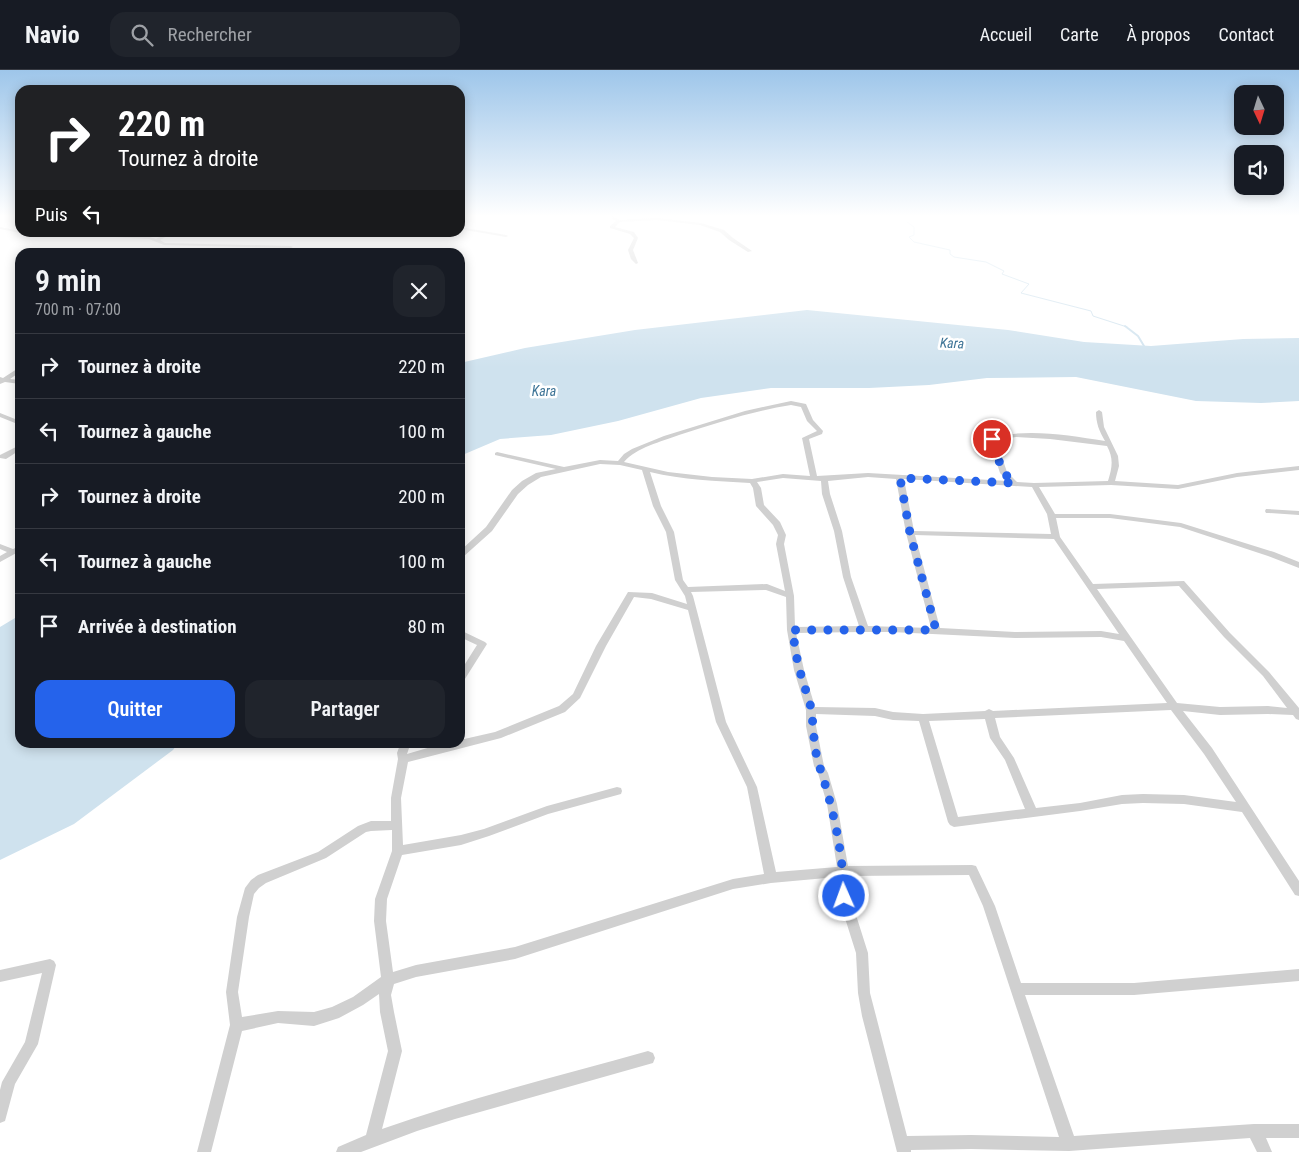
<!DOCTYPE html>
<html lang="fr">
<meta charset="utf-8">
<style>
body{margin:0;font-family:"Roboto Condensed",sans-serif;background:#20242c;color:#f1f3f6;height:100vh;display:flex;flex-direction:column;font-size:19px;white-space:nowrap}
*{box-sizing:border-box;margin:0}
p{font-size:16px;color:#9ea1a6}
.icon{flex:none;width:28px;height:28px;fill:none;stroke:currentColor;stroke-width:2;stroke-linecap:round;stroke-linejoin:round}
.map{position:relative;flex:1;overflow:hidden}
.drawer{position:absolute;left:15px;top:178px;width:450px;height:500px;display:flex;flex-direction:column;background:#171b24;border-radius:15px;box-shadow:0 2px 12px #0003}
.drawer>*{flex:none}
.guide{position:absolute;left:15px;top:15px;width:450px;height:152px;border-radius:15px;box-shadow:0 2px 12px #0003;background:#202124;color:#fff;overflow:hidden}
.needle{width:32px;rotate:176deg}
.buttons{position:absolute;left:1234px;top:15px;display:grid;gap:10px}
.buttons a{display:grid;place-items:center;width:50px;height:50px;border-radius:10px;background:#171b24;box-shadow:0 2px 12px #0003;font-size:25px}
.pin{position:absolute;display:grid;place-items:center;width:42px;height:42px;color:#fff;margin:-21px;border:2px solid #fff;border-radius:50%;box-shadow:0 1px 5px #0007}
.me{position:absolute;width:55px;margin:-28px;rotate:358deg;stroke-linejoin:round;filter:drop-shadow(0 0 4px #0008)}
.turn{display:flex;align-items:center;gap:18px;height:105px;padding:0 20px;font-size:22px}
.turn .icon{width:65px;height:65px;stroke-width:2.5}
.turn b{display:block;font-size:35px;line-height:42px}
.then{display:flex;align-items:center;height:48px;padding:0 20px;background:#0003;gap:10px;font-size:19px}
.round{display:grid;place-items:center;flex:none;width:52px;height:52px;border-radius:15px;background:#20242c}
.summary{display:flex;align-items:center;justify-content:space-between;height:85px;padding:0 20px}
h1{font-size:30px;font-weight:600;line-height:38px}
.primary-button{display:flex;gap:10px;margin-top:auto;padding:10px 20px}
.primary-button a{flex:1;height:58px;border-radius:15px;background:#2563eb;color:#fff;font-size:20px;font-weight:600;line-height:58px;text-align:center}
.primary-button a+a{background:#20242c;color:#f1f3f6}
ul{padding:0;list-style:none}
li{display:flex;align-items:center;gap:15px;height:65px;padding:0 20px;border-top:1px solid #363941}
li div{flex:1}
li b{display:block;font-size:19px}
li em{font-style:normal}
header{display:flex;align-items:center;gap:30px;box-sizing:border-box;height:70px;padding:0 25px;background:#171b24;border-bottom:1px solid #363941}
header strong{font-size:24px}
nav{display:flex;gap:28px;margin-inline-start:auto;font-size:18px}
.search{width:350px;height:45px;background:#20242c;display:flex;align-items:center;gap:12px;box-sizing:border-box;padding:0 18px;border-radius:15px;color:#9ea1a6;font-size:19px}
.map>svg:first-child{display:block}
</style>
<header>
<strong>Navio</strong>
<div class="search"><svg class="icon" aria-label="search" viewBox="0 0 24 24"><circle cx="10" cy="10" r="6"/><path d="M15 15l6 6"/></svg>Rechercher</div>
<nav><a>Accueil</a><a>Carte</a><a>À propos</a><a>Contact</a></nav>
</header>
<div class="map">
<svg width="1299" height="1082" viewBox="0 0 1299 1082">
<rect width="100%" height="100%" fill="#fff"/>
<g fill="#cfe2ee">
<polygon points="807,240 1008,260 1084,272 1151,276 1243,269 1299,268 1299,331 1261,333 1196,331 1076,307 987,308 929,315 869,318 771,318 701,328 618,351 551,365 500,369 460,386 460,293 525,278 635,260"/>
<polygon points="20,545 20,672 178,673 173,680 74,754 0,790 0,557"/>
</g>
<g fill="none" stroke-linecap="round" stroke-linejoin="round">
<polyline stroke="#cfe2ee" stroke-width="1" points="907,152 914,157 914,165 909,167 914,172 950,180 950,184 954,187 986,192 1004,201 1002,204 1029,214 1021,223 1091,241 1093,246 1127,257"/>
<polyline stroke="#cfe2ee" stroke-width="2" points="1125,256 1138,266 1144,276"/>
<g fill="#d0d0d0" fill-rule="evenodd">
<polygon points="608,146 613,146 620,150 657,148 701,153 724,160 733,168 752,181 748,182 729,170 720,162 700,155 657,150 620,152 615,157 634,162 638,168 633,180 638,193 636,194 631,189 628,180 634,168 630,164 610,158 610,156 616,151"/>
<polygon points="0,157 20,161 20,162 22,162 20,163 0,159"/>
<polygon points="460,157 506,165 508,166 506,167 460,159"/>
<polygon points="27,162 67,162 150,167 156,169 168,162 175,162 160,170 165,173 291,176 293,177 291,178 164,175 149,169"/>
<polygon points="20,297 20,302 10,309 20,310 20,314 5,312 0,314 0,307 3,308"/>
<path d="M 791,331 L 806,334 L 813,350 L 823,361 L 822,364 L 809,369 L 817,406 L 868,403 L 1008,411 L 1000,403 L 989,369 L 990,368 C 1027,358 1067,365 1105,371 C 1099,361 1096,353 1096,342 L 1099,340 L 1102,342 L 1104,357 L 1118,386 L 1119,396 L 1115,411 L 1178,415 L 1237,403 L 1299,396 L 1299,400 L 1237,407 L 1178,419 L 1111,415 L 1039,417 L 1055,444 L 1110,444 L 1181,453 L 1274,482 L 1299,492 L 1299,498 L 1268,486 L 1180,457 L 1110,448 L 1056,448 L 1060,467 L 1093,514 L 1184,511 L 1230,563 L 1269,602 L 1299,638 L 1299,650 L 1296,649 L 1293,645 L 1268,644 L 1220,645 L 1183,641 L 1212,678 L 1299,811 L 1299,826 L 1295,825 L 1242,742 L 1184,734 L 1143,733 L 1122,734 L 1080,741 L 954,757 L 950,755 L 948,752 L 919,651 L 893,650 L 875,646 L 816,644 L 816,656 L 824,696 L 828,703 L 837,734 L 848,796 L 972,795 L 976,796 L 995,836 L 1021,913 L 1134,913 L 1299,899 L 1299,911 L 1134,925 L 1025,925 L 1074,1066 L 1254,1054 L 1299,1054 L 1299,1068 L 1266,1068 L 1272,1082 L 1257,1082 L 1250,1068 L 1069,1081 L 971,1079 L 911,1080 L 911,1082 L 897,1082 L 862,946 L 858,923 L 856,883 L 838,826 L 837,807 L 771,813 L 733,819 L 515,889 L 416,907 L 394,914 L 391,925 L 394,942 L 402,981 L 382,1059 C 469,1028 559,1006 648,981 L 653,983 L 655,988 L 653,993 L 455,1049 L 417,1061 L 361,1082 L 336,1082 L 338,1077 L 366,1065 L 388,981 L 380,942 L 379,924 L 363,935 L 339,948 L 314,956 L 278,953 L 242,961 L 211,1082 L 197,1082 L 230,955 L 226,922 L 237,847 L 245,818 L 251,810 L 258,805 L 318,782 L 358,756 L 371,751 L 391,751 L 391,728 L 398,689 L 397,683 L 401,672 L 411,672 L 407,684 L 448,672 L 460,672 L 460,670 L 495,662 L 559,636 L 573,624 L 596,576 L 628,522 L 652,523 L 687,534 L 685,526 L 675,510 L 666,462 L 653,436 L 642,400 L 620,395 L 600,394 L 541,407 L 528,415 L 518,424 L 492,461 L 463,487 L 460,487 L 460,481 L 486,457 L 512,420 L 522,411 L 536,403 L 556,399 L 495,385 L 495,383 L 497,382 L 564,397 L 600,390 L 618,391 L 624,384 L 632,379 L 664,366 L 745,341 ZM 791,335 L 801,337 L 807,351 L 817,361 L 802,368 L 810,406 L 783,404 L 752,409 L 712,407 L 668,402 L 624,392 C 637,377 661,372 679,365 C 716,353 753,341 791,335 ZM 1016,367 L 1050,369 L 1107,376 C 1114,389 1112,398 1108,411 L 1034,413 L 1017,412 L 1007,402 L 996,370 ZM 650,402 C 683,410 716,411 750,413 L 753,418 L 756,436 L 773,455 L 778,465 L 776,474 L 785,521 L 767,514 L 688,517 L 683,510 L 674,462 L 661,436 ZM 868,407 L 896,409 L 906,463 L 931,558 L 868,556 L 851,507 L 842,461 L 830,424 L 828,411 ZM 783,408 L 821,411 L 822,424 L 834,461 L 843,507 L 859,556 L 795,557 L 794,526 L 784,474 L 786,465 L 780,452 L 764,435 L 761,418 L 757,412 ZM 904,409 L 1032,417 L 1047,444 L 1051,464 L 914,461 ZM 915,465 L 1054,469 L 1119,564 L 1101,561 L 1015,562 L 940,558 ZM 1179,516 L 1224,567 L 1263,606 L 1287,638 L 1268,636 L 1220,637 L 1177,633 L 1097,519 ZM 766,520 L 786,527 L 787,560 L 794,600 L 806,640 L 806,656 L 814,696 L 818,703 L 827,734 L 837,797 L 776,802 L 757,717 L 726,652 L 693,526 L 691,522 ZM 634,527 L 651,529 L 688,540 L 716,652 L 747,717 L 764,804 L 733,809 L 515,877 L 416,895 L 393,902 L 386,851 L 387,829 L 402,785 L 461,775 L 489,766 L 548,744 L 621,724 L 622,721 L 621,718 L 617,717 L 547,736 L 484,759 L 461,765 L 403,775 L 401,728 L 408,692 L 501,668 L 565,642 L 580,628 L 606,576 ZM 862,562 L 891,562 L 1015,568 L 1101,567 L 1124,571 L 1167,633 L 993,641 L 989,639 L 985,641 L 923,644 L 893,642 L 875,638 L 815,637 L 804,600 L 796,563 ZM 1171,640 L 1204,684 L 1236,732 L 1184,725 L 1143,724 L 1122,725 L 1080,733 L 1036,738 L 1014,688 L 1000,667 L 995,648 ZM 985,649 L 990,668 L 1005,690 L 1025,739 L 958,747 L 929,651 ZM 392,760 L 392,781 L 375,829 L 374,851 L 381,907 L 353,927 L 332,937 L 314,942 L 278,941 L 242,947 L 238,922 L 249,847 L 254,824 L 259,818 L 266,813 L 326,788 L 366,762 L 371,761 ZM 969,805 L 983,836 L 1059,1067 L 971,1065 L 907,1066 L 876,946 L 870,923 L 868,883 L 850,826 L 849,806 Z"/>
<polygon points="0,343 20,351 20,355 0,347"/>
<polygon points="20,375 20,380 6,389 0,388 0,385"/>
<polygon points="1266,439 1299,441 1299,445 1269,443 1266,443 1265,441"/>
<polygon points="0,474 13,479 20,476 20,481 0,492 0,486 7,482 0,479"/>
<polygon points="460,560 485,572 487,574 463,612 460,613 460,602 477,575 460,567"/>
<polygon points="50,889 54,891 56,895 38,974 15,1014 5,1051 0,1053 0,1020 2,1012 25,972 42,903 0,912 0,900"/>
</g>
</g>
<linearGradient id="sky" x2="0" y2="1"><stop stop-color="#9ec6ea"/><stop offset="0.49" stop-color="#fff"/><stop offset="1" stop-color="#fff" stop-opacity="0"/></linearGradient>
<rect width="1299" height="298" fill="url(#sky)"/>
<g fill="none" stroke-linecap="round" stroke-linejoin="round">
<path stroke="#2563eb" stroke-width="9" stroke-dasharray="0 16.2" d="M 844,826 C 843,782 833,737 819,695 C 813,676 814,657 811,638 C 808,625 803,614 800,601 C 796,588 795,573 792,560 L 936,560 L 910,463 L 900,408 L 1014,413 L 1004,403 L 992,374 L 992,369"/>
</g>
<g text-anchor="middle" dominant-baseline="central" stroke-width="5" stroke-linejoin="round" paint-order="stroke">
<g font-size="14" font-style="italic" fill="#3f7597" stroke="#fff">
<text transform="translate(952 273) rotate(2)">Kara</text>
<text x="544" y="321">Kara</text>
</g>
</g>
</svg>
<div class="buttons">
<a><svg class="needle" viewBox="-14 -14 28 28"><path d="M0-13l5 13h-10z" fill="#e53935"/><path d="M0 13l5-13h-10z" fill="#9ea1a6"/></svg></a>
<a><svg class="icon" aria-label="sound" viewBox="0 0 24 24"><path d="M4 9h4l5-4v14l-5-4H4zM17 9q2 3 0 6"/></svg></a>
</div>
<div class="pin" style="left:992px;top:369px;background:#d93025"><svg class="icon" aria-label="arrive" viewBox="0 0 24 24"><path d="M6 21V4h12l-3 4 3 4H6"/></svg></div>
<svg class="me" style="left:844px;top:826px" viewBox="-20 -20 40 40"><circle r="17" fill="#2563eb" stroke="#fff" stroke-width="3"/><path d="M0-11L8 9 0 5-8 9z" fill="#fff"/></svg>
<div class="guide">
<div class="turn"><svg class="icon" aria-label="right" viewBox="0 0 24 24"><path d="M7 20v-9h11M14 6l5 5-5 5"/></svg><div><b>220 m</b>Tournez à droite</div></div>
<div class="then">Puis<svg class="icon" aria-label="left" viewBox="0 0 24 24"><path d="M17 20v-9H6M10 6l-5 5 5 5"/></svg></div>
</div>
<section class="drawer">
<div class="summary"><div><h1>9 min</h1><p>700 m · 07:00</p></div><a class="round"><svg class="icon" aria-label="close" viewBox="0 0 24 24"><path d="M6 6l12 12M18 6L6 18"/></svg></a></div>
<ul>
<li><svg class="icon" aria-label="right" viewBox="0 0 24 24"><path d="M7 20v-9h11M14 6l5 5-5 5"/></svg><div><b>Tournez à droite</b></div><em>220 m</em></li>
<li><svg class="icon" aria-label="left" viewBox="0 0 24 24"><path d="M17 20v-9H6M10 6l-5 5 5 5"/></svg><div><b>Tournez à gauche</b></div><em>100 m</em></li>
<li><svg class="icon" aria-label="right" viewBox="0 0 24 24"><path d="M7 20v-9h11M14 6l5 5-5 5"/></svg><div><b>Tournez à droite</b></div><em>200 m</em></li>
<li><svg class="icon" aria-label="left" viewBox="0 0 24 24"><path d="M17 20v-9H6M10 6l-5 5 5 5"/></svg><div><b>Tournez à gauche</b></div><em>100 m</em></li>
<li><svg class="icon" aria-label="arrive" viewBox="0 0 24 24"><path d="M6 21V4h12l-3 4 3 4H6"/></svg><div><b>Arrivée à destination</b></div><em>80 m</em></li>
</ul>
<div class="primary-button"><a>Quitter</a><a>Partager</a></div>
</section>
</div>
